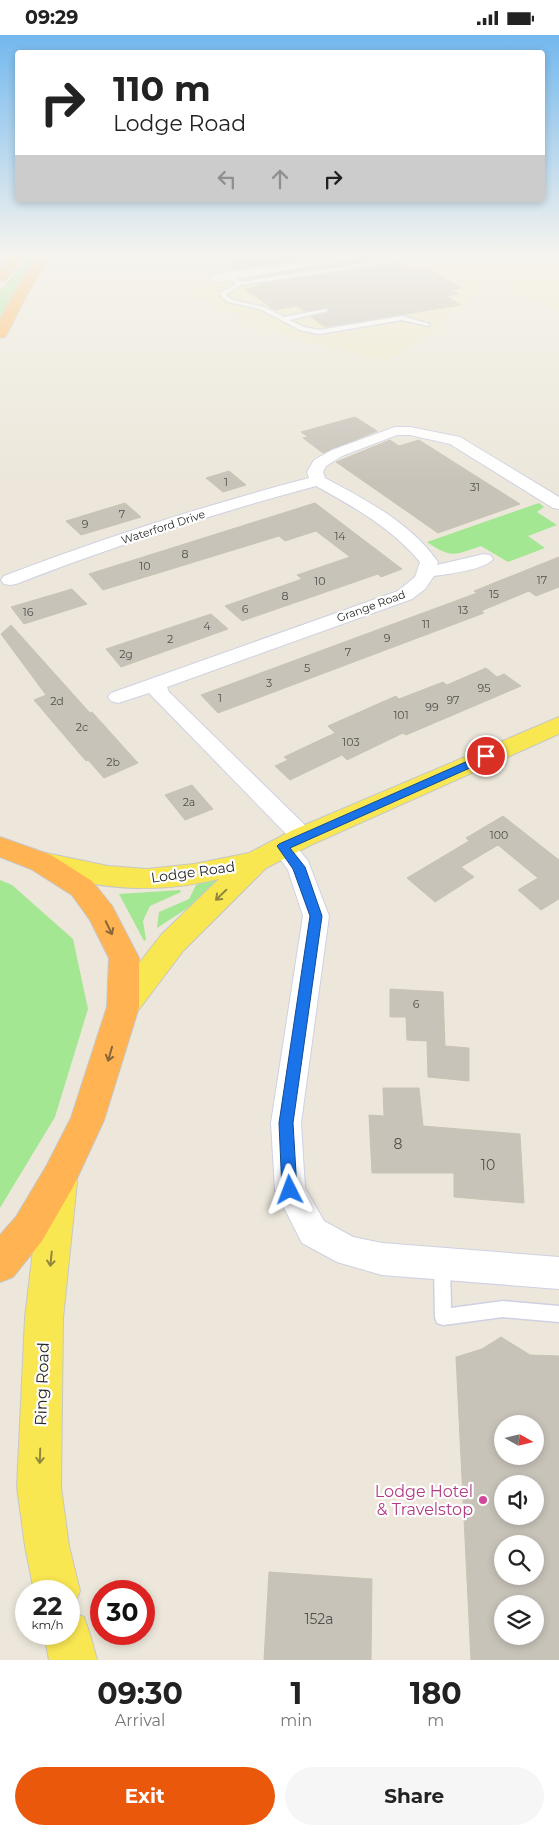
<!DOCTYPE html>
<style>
body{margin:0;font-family:Montserrat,sans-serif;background:#f6f6f6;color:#222;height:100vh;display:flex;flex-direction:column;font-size:19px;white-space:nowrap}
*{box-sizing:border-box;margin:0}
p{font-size:16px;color:#767676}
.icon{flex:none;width:28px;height:28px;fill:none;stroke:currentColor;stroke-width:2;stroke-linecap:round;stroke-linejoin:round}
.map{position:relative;height:1625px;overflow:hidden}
.details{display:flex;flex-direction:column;background:#fff;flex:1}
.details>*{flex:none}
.guide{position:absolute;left:15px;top:15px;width:530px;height:152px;border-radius:5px;box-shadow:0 2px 8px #0003;background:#fff;color:#222;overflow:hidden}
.needle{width:32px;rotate:98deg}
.buttons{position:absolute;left:494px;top:1380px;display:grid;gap:10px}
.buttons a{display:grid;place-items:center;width:50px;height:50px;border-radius:50%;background:#fff;box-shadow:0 2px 8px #0003;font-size:25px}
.speed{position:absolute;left:15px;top:1545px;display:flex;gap:10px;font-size:25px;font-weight:700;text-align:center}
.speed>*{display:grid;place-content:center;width:65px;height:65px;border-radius:50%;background:#fff;box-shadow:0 2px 8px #0003;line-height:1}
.speed small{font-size:12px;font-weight:400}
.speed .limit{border:8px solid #d22;background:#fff;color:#111}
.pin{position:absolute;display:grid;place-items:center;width:42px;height:42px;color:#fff;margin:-21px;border:2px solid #fff;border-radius:50%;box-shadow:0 1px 5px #0007}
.me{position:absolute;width:55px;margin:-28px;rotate:357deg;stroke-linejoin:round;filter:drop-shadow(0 0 4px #0008)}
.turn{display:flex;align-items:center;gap:18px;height:105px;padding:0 15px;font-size:22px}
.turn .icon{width:65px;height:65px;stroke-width:2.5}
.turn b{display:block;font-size:35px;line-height:42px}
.lanes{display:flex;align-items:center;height:48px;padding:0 15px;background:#0003;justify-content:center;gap:25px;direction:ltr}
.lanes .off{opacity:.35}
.eta{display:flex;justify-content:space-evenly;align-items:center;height:85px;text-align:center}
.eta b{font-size:30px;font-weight:700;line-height:35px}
.cta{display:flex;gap:10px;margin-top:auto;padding:10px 15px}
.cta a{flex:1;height:58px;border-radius:30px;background:#ea580c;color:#fff;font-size:20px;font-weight:700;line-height:58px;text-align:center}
.cta a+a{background:#f6f6f6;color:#222}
.status{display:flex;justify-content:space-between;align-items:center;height:35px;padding:0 25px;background:#fff;direction:ltr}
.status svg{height:14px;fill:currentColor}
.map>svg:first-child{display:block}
</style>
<div class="status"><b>09:29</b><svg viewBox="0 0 49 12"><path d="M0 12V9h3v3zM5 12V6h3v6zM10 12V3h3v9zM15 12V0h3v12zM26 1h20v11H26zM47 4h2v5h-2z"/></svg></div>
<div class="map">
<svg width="559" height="1625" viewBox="0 0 559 1625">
<rect width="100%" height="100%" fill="#ece7da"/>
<polygon fill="#efe7c8" points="375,221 416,221 425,226 455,232 559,221 559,276 493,247 461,270 437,292 387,327 283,300 191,261 206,247"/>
<g fill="#a4e792">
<polygon points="29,221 36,221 0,283 0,256"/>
<path d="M 539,468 L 544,472 L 537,477 L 557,490 L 528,501 L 545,513 L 508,527 L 481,511 C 454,520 452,524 427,507 Z"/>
<polygon points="236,836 200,865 157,893 159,877 189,864 196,850"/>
<polygon points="0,845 12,850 73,904 88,974 55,1082 0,1173"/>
<polygon points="180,855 181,857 150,871 143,886 146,905 144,906 119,859"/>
</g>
<g fill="#c8c3b9" stroke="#c8c3b3" fill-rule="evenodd">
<polygon points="269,221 322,221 237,234 228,228"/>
<polygon points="365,221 378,221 378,223 249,243 357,226"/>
<polygon points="400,228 411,235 427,233 461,253 452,255 458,259 446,261 461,270 325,292 311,282 327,278 328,273 304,276 297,271 275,275 245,254 260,251 257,249"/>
<polygon points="355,382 377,396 323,418 303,403 308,402 301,397"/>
<polygon points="390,405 399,411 419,405 520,469 438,498 336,427"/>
<polygon points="229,436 246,450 223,457 206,443"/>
<polygon points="125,468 141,482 81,500 66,486"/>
<polygon points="315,468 402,534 381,542 378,539 242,586 225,571 302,544 297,540 350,522 316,496 285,506 279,501 103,555 89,539"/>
<polygon points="559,522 559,552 536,561 529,556 481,576 484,578 218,678 201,660 477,558 474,556"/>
<polygon points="72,554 87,569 24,589 11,572"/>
<polygon points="211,579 228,594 121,632 106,614"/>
<polygon points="11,590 90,678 92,677 138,728 104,743 88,725 86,726 34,665 46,660 1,599"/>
<polygon points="486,633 497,642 504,639 521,651 406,700 403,698 347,725 342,720 290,745 275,731 288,725 284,722 335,698 328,691 396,661 399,664 443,647 447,650"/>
<polygon points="192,750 213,774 185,785 165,760"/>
<polygon points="503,781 559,825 559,864 541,875 518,855 538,843 498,810 461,832 474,842 435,867 407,843 469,806 466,803"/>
<polygon points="390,954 443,957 445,1011 469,1013 469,1046 428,1042 427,1006 407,1005 406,982 390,982"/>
<polygon points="383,1053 419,1053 423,1091 520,1099 524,1168 454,1162 454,1138 372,1138 369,1080 384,1081"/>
<path d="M 501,1302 L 530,1320 L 559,1321 L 559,1625 L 471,1625 L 456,1322 L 482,1314 ZM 502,1389 L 535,1389 L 535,1421 L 502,1421 ZM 502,1449 L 535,1449 L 535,1481 L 502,1481 ZM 502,1509 L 535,1509 L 535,1541 L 502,1541 ZM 502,1569 L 535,1569 L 535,1601 L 502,1601 Z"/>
<polygon points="269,1537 372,1544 371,1625 264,1625"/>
</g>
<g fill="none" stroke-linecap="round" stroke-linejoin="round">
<g stroke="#cfd0e3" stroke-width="3">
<g id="lane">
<polygon points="395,221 404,221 370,231 241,250 226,259 227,261 233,265 264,272 284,282 327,274 327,276 289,285 304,292 319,295 402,281 429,289 429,291 402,285 319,299 300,295 260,274 229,267 222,263 220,258 236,249 227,241 230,239 241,247 370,227"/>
<polygon points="442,1223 447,1225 450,1230 451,1273 503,1266 559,1271 559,1287 503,1282 443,1290 437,1288 435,1282 434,1230 437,1225"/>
</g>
</g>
<g stroke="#cfd0e3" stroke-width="2">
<g id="street">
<polygon points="148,221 161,221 164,224 158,227"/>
<polygon points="335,221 363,221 357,224 215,247 209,243 215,239"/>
<path d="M 428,221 L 516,221 L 510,224 C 493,226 440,233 428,221 Z"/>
<path d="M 395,392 L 410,392 L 460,402 L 559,462 L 559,474 L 553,473 L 450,409 L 410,400 L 397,400 L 342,421 L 326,431 L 323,437 L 325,443 C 366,465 411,488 438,527 L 437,530 L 484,519 L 490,520 L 493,524 C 485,535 447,539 434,541 L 425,554 L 412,564 L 167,652 L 169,657 L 311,796 L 315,802 L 311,808 L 303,810 L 295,808 L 149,658 L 118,668 L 111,666 L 108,662 L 111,658 L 398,556 L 415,542 L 420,527 C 392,493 354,472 316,451 C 215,478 114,511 16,549 L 10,550 L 4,549 L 1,545 L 4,541 C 103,503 206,470 309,443 L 307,437 L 314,425 L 332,415 Z"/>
<polygon points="283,803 291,805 308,826 329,881 301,1088 305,1153 324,1186 353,1202 382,1208 559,1222 559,1254 382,1240 337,1227 302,1208 275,1155 271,1088 303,881 288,835 271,811 275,805"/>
</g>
</g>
<g stroke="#c7c7c7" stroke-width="2">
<g id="primary">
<path d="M 559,682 L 559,699 L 313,809 L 266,833 L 183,916 L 134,981 L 123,985 L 112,981 L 107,972 L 112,963 L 161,900 L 219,844 C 150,860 99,854 31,834 L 27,827 L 31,820 L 41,817 L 108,831 L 147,834 L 194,829 L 249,818 L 293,795 Z"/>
<polygon points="59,1131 72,1135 77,1147 63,1283 61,1452 69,1511 80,1556 73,1572 69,1574 69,1556 34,1556 25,1511 17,1452 25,1283 41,1147 46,1135"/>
<polygon points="69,1576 84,1582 90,1599 97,1625 49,1625 44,1599 69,1599"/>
</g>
</g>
<g stroke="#c7c7c7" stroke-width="2">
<g id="highway">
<polygon points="11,221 25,221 5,245 0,246 0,234"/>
<polygon points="37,221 51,221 26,261 7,299 5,302 0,303 0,284 12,261"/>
<polygon points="0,802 51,820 92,846 112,871 139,923 139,972 104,1085 73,1152 42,1206 13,1242 0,1247 0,1200 16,1182 47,1130 71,1083 107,972 109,923 90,885 72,860 31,834 0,822"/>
</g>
</g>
<use href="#lane" fill="#fff" fill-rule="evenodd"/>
<use href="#street" fill="#fff" fill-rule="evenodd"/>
<use href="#primary" fill="#f9e752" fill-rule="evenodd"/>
<use href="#highway" fill="#ffb352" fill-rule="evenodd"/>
</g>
<defs><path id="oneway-shaft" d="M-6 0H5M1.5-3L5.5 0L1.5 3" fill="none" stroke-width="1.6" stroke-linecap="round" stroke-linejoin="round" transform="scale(1.25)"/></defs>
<g stroke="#91883e">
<use href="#oneway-shaft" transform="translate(221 860) rotate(136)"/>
<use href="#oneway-shaft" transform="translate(51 1224) rotate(96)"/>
<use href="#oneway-shaft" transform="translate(40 1421) rotate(92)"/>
</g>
<g stroke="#89673b">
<use href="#oneway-shaft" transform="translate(109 893) rotate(64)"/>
<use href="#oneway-shaft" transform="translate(110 1019) rotate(106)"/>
</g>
<linearGradient id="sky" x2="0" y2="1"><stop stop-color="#73b8ee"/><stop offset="0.49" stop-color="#f6f4ee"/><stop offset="1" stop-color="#f6f4ee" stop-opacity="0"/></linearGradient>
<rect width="559" height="449" fill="url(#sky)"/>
<polygon fill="#1a73e8" stroke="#114b97" points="486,718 491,721 490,724 290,813 305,832 322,881 293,1088 297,1155 295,1159 290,1161 285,1159 282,1155 279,1088 310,881 293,834 277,811 279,809"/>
<circle fill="#d1479c" stroke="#fff" stroke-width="2" cx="483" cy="1465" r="5"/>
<g text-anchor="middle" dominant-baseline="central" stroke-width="4.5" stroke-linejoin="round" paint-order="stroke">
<g font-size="11" fill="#51504d">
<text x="226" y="447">1</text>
<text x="475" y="452">31</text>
<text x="122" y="479">7</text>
<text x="85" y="489">9</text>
<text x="340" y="501">14</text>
<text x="185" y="519">8</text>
<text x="145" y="531">10</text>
<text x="542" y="545">17</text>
<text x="320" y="546">10</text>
<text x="494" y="559">15</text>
<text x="285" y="561">8</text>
<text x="245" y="574">6</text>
<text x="463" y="575">13</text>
<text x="28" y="577">16</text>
<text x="426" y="589">11</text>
<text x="207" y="591">4</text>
<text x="387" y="603">9</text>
<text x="170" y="604">2</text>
<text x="348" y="617">7</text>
<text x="126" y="619">2g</text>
<text x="307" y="633">5</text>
<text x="269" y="648">3</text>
<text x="484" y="653">95</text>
<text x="220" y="663">1</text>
<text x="453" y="665">97</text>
<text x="57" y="666">2d</text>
<text x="432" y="672">99</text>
<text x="401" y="680">101</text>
<text x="82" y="692">2c</text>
<text x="351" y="707">103</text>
<text x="113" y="727">2b</text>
<text x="189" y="767">2a</text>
<text x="499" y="800">100</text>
<text x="416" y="969">6</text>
</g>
<g font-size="11" fill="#292929" stroke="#fff">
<text transform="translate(163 492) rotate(-18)">Waterford Drive</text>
<text transform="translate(371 571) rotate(-20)">Grange Road</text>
</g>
<g font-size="14" fill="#292929" stroke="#fff">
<text transform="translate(193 837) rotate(-8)">Lodge Road</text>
</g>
<g font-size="14" fill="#51504d">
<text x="398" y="1109">8</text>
<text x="488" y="1130">10</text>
<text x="319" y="1584">152a</text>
</g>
<g font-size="16" fill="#292929" stroke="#fff">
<text transform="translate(42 1349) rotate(-88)">Ring Road</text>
</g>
<g font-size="16" fill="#b23c85" stroke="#fff" text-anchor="end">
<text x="473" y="1456">Lodge Hotel<tspan x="473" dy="18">&amp; Travelstop</tspan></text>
</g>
</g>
</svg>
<div class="buttons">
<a><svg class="needle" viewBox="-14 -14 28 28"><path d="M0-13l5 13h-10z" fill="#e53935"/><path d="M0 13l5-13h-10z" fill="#767676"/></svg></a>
<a><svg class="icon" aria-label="sound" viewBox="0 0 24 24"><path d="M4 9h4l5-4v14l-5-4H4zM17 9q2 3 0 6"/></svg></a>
<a><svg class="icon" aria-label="search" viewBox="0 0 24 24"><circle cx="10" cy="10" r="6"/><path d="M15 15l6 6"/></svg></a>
<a><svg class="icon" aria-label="layers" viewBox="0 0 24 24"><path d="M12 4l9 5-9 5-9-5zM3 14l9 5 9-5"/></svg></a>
</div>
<div class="speed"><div>22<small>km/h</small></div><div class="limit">30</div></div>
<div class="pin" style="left:486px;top:721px;background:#d93025"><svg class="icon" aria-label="arrive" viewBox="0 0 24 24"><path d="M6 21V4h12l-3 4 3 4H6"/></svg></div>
<svg class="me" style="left:290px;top:1155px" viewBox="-20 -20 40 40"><path d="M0-17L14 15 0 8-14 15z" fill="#1a73e8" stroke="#fff" stroke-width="4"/></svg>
<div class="guide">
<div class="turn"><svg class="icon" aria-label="right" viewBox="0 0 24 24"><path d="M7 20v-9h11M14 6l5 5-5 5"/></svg><div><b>110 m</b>Lodge Road</div></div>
<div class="lanes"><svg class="icon off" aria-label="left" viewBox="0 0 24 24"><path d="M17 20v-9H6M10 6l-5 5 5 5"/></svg><svg class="icon off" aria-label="ahead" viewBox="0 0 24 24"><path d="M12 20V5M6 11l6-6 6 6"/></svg><svg class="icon" aria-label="right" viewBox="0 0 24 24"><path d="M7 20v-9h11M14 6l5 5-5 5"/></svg></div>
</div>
</div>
<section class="details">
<div class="eta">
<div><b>09:30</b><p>Arrival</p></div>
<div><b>1</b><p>min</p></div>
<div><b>180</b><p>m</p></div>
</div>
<div class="cta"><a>Exit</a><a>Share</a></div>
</section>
